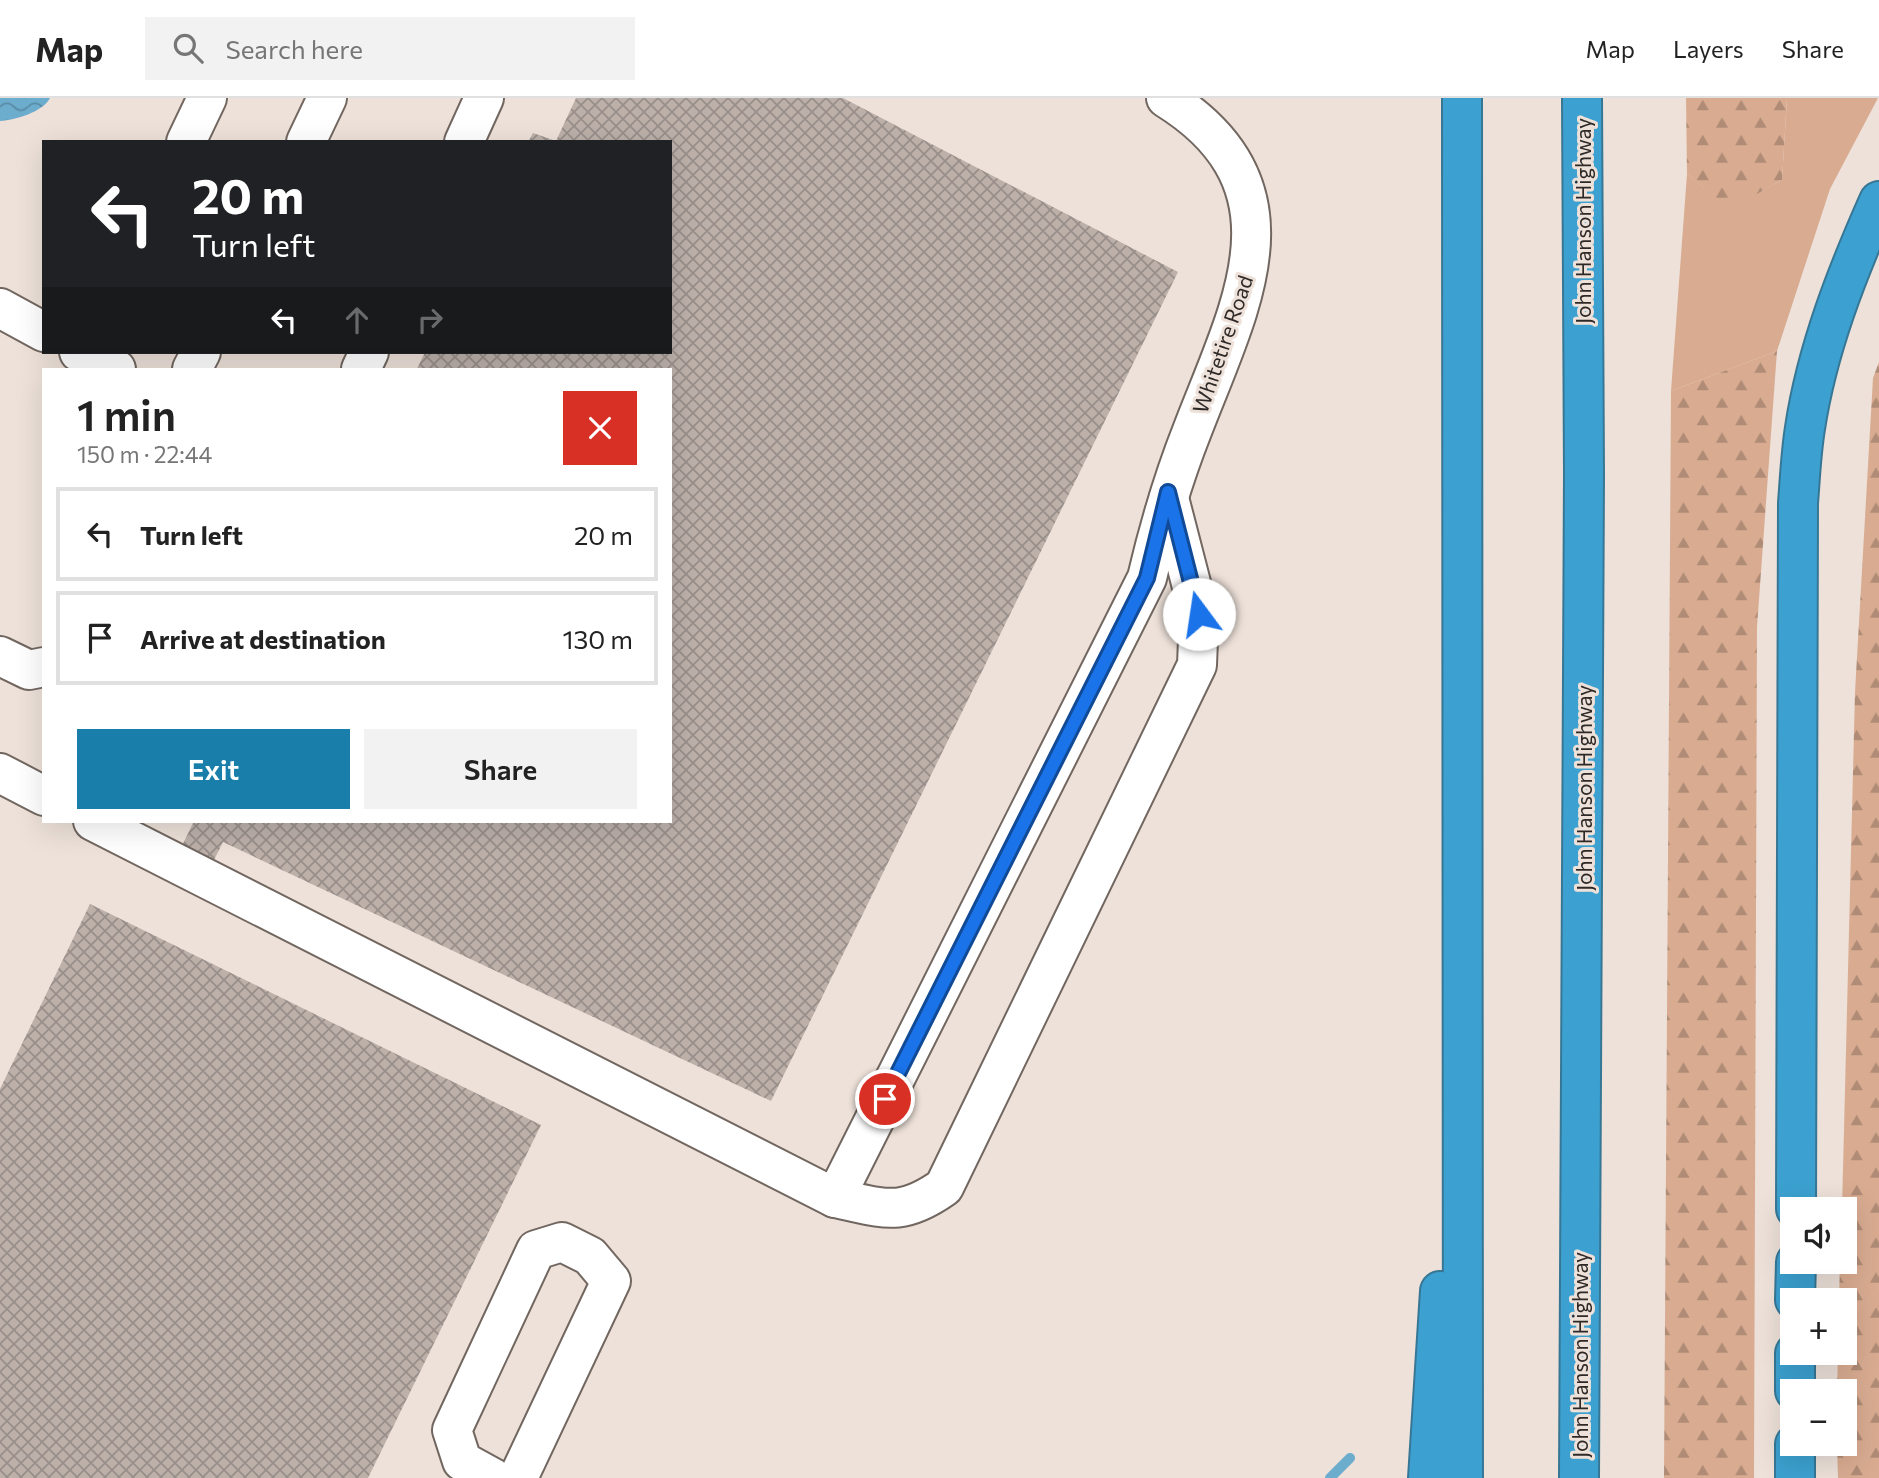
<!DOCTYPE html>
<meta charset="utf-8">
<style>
body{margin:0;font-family:Commissioner,sans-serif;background:#f2f2f2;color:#222;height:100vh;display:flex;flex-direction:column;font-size:26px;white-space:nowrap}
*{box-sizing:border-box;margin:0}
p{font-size:23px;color:#767676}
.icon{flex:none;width:38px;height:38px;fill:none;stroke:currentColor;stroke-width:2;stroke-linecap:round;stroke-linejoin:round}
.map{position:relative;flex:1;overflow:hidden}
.sheet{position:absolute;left:42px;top:270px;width:630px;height:455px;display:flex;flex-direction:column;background:#fff;border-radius:0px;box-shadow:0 7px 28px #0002}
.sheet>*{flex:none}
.hud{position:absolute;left:42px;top:42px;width:630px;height:214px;border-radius:0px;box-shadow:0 7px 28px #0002;background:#202124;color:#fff;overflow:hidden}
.fabs{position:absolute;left:1780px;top:1099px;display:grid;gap:14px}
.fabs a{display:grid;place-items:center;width:77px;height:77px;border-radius:0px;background:#fff;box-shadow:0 7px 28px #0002;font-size:35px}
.pin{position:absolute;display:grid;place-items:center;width:60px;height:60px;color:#fff;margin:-30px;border:4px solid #fff;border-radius:50%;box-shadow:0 2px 7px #0007}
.me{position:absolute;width:77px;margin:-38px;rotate:346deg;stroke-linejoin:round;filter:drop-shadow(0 0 5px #0008)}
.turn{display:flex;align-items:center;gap:24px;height:147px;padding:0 35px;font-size:32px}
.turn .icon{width:91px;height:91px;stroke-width:2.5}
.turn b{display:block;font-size:49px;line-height:60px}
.lanes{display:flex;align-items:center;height:66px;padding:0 35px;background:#0003;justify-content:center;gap:35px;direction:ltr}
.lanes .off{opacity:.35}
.round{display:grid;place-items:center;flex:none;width:74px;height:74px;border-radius:0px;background:#f2f2f2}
.head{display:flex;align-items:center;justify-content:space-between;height:119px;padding:0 35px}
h1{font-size:42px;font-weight:600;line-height:52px}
.primary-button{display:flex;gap:14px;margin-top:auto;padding:14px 35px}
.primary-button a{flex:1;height:80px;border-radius:0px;background:#197faa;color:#fff;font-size:28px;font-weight:600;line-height:80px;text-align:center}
.primary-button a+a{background:#f2f2f2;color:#222}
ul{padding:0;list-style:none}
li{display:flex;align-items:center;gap:21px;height:94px;margin:0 14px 10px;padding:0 21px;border:4px solid #e0e0e0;border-radius:0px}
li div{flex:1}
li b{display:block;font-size:26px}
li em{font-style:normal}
header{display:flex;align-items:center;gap:42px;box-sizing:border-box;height:98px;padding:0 35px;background:#fff;border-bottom:2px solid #e0e0e0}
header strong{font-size:33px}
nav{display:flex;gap:38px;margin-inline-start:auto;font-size:24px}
.search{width:490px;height:63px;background:#f2f2f2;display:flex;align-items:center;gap:18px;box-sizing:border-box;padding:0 24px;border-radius:0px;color:#767676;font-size:26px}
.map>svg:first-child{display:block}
</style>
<header>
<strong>Map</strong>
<div class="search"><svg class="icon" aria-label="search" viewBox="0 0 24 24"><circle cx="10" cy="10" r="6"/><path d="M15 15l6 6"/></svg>Search here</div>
<nav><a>Map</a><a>Layers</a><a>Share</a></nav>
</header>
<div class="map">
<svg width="1879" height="1380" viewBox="0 0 1879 1380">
<defs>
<pattern id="forest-firs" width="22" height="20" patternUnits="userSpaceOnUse" patternTransform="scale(1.75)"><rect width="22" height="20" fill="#d9ac91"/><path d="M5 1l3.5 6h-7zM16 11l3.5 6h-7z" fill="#b08c76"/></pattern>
<pattern id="water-waves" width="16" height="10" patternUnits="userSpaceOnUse" patternTransform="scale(1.75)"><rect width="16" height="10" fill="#6caccd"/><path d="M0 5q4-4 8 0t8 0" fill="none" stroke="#598ca6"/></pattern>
<pattern id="building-cross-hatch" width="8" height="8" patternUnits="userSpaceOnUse" patternTransform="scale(1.75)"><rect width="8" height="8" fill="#bcb0a9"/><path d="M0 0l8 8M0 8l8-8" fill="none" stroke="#998f8a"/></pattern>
</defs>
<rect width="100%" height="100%" fill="#ede1d9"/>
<polygon fill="#d9ac91" points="1787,0 1878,0 1830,91 1777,253 1671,293 1687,76 1730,110 1782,82"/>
<g fill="url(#forest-firs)">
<polygon points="1686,0 1787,0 1782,82 1730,111 1687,76"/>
<polygon points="1777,253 1757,529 1754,1380 1664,1380 1671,293"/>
<polygon points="1879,264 1879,1380 1838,1380 1837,1346 1844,1346 1844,1293 1837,1292 1838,1255 1844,1255 1844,1202 1839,1202 1840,1164 1844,1164 1844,1111 1842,1111 1855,594 1873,280"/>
</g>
<path fill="url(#water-waves)" d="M 0,0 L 50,0 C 43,14 15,22 0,23 Z"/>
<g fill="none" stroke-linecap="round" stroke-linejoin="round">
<polyline stroke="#6caccd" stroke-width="10" points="1330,1380 1350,1360"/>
</g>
<g fill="url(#building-cross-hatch)">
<polygon points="576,0 843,0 1178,174 771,1003 223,744 209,772 178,756 194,723 670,723 670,271 417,271 425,254 670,254 670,44 528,44 533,35 556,43"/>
<polygon points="90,806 541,1027 368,1380 0,1380 0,991"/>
</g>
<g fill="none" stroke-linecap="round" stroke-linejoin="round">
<g stroke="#726760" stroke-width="42">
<g id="minor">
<polyline points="186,44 207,0"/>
<polyline points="306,44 327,0"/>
<polyline points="464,44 484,0"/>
<polyline points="0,210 44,234"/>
<polyline points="79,254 116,271"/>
<polyline points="192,271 201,254"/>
<polyline points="361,271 369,254"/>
<polyline points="0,558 29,572 44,569"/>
<polyline points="0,675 44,698"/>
<path d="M 93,723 L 835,1100 L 1147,480 C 1159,429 1173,381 1192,333 C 1239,210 1309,89 1166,0"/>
<path d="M 835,1100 C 884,1110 900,1120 944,1089 L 1197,567 L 1199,516 L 1169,400"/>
<polyline points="493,1380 462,1363 452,1332 536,1152 562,1144 590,1158 611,1183 518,1380"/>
</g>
</g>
<g stroke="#377795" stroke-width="42">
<g id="highway">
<polyline points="1462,0 1463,1380"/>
<path d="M 1796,1111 L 1798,405 C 1800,380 1801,355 1805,330 C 1817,251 1847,175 1879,103"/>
<polyline points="1795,1202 1796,1164"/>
<polyline points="1795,1293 1795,1255"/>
<polyline points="1428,1380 1440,1193"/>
<polyline points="1579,1380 1584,376 1582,0"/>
<polyline points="1795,1380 1795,1346"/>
</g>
</g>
<use href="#minor" stroke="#fff" stroke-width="38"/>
<use href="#highway" stroke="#3ca1d0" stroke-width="38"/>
</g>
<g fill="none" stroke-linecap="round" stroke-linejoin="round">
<g stroke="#114b97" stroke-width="18">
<polyline id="route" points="885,1001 1147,480 1168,394 1199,516"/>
</g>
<use href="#route" stroke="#1a73e8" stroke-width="12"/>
</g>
<g text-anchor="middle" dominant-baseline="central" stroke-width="6" stroke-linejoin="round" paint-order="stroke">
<g font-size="21" fill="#2e2927" stroke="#ede1d9">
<text transform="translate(1582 123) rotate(-90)">John Hanson Highway</text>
<text transform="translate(1222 246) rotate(-71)">Whitetire Road</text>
<text transform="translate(1583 690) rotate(-90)">John Hanson Highway</text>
<text transform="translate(1579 1257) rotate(-90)">John Hanson Highway</text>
</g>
</g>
</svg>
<div class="fabs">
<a><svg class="icon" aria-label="sound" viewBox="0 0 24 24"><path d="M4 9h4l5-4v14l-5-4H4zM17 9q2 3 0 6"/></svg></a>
<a>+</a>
<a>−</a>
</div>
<div class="pin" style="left:885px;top:1001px;background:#d93025"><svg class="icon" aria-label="arrive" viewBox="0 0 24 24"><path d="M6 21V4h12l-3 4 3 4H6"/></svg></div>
<svg class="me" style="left:1199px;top:516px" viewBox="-20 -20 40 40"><circle r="19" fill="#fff"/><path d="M0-13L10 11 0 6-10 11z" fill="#1a73e8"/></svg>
<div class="hud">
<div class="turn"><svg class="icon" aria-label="left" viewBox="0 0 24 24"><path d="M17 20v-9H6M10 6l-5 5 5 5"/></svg><div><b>20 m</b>Turn left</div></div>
<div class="lanes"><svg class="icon" aria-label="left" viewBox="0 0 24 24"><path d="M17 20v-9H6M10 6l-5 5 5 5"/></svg><svg class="icon off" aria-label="ahead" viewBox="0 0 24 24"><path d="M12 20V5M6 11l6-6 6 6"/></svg><svg class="icon off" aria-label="right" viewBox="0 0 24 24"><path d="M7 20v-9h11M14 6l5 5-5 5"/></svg></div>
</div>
<section class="sheet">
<div class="head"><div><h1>1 min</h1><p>150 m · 22:44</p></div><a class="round" style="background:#d93025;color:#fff"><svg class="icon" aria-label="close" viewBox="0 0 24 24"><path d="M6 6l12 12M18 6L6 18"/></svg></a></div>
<ul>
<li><svg class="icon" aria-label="left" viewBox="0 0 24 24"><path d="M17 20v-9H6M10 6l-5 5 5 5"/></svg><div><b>Turn left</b></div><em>20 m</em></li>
<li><svg class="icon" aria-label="arrive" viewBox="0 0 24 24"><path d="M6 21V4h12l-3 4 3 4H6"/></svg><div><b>Arrive at destination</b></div><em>130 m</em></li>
</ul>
<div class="primary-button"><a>Exit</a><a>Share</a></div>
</section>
</div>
